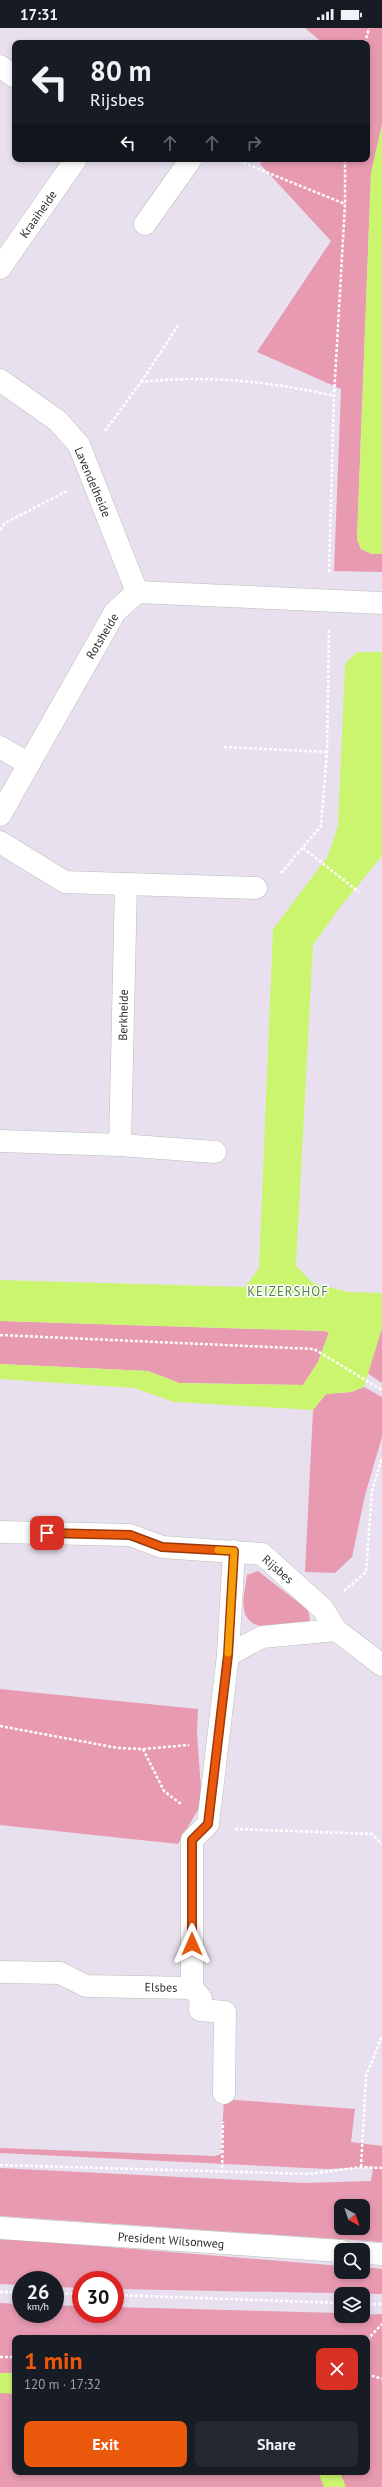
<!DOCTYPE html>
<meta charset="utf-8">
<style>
body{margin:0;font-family:"PT Sans",sans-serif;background:#242831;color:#f1f3f6;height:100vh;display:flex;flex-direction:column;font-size:15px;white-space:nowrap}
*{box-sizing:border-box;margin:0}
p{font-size:13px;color:#9ea1a6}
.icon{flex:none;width:22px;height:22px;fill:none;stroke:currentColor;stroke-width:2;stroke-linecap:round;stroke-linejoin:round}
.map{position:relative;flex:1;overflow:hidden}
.details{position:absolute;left:12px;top:2307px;width:358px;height:140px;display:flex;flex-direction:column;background:#171b24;border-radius:8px;box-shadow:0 2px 6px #0003}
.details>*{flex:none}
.guide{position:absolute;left:12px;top:12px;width:358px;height:122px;border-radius:8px;box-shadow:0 2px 6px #0003;background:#171b24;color:#f1f3f6;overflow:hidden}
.needle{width:26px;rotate:140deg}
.controls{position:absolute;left:334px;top:2171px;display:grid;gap:8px}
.controls a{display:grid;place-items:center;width:36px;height:36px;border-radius:8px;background:#171b24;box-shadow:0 2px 6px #0003;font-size:20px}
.speed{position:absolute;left:12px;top:2243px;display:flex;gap:8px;font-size:20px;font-weight:700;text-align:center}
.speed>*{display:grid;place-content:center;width:52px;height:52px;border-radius:50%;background:#171b24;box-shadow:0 2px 6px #0003;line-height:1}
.speed small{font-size:10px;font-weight:400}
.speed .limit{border:6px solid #d22;background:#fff;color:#111}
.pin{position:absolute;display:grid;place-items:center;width:34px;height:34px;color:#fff;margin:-17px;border-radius:8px;box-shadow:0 2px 6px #0006}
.me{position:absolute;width:44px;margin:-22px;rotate:0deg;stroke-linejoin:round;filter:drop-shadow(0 0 3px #0008)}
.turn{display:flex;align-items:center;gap:14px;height:84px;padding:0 12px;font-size:18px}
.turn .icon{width:52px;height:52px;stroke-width:2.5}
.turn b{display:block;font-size:28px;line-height:34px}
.lanes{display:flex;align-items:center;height:38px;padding:0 12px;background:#0003;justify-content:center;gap:20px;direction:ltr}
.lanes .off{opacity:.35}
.round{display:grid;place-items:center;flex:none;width:42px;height:42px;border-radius:8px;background:#242831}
.head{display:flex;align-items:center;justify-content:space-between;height:68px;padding:0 12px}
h1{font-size:24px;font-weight:700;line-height:30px;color:#ea580c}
.button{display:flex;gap:8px;margin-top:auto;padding:8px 12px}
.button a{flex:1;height:46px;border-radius:8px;background:#ea580c;color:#fff;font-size:16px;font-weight:700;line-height:46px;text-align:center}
.button a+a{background:#242831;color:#f1f3f6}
.status{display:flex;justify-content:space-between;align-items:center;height:28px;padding:0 20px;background:#171b24;direction:ltr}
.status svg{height:11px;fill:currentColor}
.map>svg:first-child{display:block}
</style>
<div class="status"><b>17:31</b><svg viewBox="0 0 49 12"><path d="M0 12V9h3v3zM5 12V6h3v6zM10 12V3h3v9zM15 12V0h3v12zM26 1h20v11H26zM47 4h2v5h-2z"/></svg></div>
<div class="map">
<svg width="382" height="2459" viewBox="0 0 382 2459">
<rect width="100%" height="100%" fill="#e9e0ef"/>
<g fill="#e89ab1" fill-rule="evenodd">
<polygon points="305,0 382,0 382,97 371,145 357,511 361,521 372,526 382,526 382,544 334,543 341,361 257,324 331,213 260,136 264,131 367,131 367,15 323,15"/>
<polygon points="0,1293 324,1303 329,1304 318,1334 303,1357 179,1355 148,1343 0,1336"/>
<polygon points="382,1300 382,1355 367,1345"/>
<polygon points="364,1359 382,1369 382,1409 365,1467 352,1529 335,1545 305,1544 313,1382 326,1366 351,1364"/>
<path d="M 258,1543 L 308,1582 L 310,1592 L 302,1600 C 284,1599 247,1606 244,1581 C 242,1570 246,1557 247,1547 Z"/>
<polygon points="0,1661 198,1681 197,1705 202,1775 178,1816 0,1797"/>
<path d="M 224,2071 L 355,2081 L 351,2114 L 382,2118 L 382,2214 L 0,2188 L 0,2140 L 304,2155 L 371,2153 L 373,2139 L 327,2141 L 0,2125 L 0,2120 L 215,2128 L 221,2126 ZM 341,2178 L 363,2178 L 363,2200 L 341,2200 Z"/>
<polygon points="0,2210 341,2238 341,2244 363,2244 363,2239 382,2241 382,2266 115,2261 115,2252 81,2252 81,2260 55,2259 55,2252 21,2252 21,2257 0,2256"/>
<polygon points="0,2275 21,2276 21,2286 55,2286 55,2277 81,2278 81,2286 115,2286 115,2279 341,2285 341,2288 382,2286 382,2459 0,2459 0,2358 15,2358 15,2444 367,2444 367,2310 15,2310 15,2345 0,2345"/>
</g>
<g fill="#ccf56f">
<polygon points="382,97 382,526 372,526 361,521 357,511 371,145"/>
<polygon points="357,624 382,624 382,828 337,883 313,917 296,1238 313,1255 348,1264 382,1265 382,1300 364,1359 351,1364 326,1366 313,1382 174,1374 134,1360 0,1351 0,1336 148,1343 179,1355 303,1357 318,1334 329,1304 324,1303 0,1293 0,1252 245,1259 259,1240 273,901 328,828 338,798 345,636"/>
<polygon points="0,2345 15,2345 15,2366 0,2365"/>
<polygon points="318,2444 340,2444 346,2459 324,2459"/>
</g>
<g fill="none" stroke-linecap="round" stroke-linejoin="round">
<g stroke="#b5c1b3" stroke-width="23">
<g id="pedestrian">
<polyline points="145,196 191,131"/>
<polyline points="192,1960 201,1970 200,1982 225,1984 224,2065"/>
</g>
</g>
<g stroke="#b5c1b3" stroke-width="23">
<g id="minor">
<polyline points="0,38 15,49"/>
<polyline points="0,240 76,131"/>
<polyline points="0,352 58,393 79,417 137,564"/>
<polyline points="0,719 29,736"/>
<polyline points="0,787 115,584 137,564 382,575"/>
<polyline points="0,814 65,854 126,856 120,1117 0,1113"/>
<polyline points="126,856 256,860"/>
<polyline points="120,1117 215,1124"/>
<polyline points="0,1504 130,1507 162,1519 262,1526 323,1581 336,1602 382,1637"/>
<polyline points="228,1627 262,1609 336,1602"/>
<polyline points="0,1944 60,1945 86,1958 192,1960 192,1812 208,1796 228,1627 234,1523"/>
</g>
</g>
<g stroke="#b5c1b3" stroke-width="23">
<g id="tertiary">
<polyline points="0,2200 341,2223"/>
<polyline points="363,2225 382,2226"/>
</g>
</g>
<g stroke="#fff" stroke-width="2.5" stroke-dasharray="3 2" stroke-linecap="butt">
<polyline points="365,15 369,0"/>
<polyline points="234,131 345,176"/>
<polyline points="141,354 179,296"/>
<path d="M 105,403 L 141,354 C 207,347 269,353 334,368"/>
<polyline points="0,502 5,495 67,463"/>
<polyline points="329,544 334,368 345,176 345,131"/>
<polyline points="224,719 327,724"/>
<polyline points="303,820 359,864"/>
<polyline points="281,845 321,798 327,724 329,601"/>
<polyline points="0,1307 314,1321 382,1362"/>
<polyline points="344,1563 366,1544 372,1463 382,1430"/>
<polyline points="0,1698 118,1720 143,1721 189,1717"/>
<polyline points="143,1721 164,1763 181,1776"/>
<polyline points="235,1801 372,1806 382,1816"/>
<polyline points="0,2137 309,2146 361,2139 382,2140"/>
<polyline points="361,2139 366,2048 382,2008"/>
<polyline points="222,2145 223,2094"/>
<polyline points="0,2264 21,2264"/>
<polyline points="55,2265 81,2266"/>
<polyline points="115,2267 341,2275"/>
<polyline points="363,2276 382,2276"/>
<polyline points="367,2312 382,2296"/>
<polyline points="0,2329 15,2329"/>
<polyline points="367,2346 382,2351"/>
</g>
<use href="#pedestrian" stroke="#fff" stroke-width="22"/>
<use href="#minor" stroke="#fff" stroke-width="22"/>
<use href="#tertiary" stroke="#fff" stroke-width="22"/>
</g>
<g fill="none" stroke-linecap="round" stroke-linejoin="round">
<g stroke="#983908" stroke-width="10">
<polyline id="route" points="47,1505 130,1507 162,1519 234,1523 228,1627 208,1796 192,1812 192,1916"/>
</g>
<use href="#route" stroke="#ea580c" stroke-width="7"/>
<polyline stroke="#f59e0b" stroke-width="7" points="218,1522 234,1523 228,1625"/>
</g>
<g text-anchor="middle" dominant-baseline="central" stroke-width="3" stroke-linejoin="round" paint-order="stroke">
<g font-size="12" fill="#2d2d2d" stroke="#fff">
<text transform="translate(38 186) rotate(-55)">Kraaiheide</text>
<text transform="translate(93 454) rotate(67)">Lavendelheide</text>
<text transform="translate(102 608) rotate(-59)">Rotsheide</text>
<text transform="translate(123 987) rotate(-89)">Berkheide</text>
<text transform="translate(278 1541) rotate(41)">Rijsbes</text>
<text transform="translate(161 1959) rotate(1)">Elsbes</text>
<text transform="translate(171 2212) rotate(4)">President Wilsonweg</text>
</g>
<g font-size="13" letter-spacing="1" fill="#52814b" stroke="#fff">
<text x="288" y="1263">KEIZERSHOF</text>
</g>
</g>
</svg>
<div class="controls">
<a><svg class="needle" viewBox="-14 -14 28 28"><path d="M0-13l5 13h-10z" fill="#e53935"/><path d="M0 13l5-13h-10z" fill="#9ea1a6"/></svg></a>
<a><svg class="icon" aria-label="search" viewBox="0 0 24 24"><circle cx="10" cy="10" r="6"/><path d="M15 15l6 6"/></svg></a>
<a><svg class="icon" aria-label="layers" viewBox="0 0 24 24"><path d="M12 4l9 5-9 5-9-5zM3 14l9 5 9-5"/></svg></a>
</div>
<div class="speed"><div>26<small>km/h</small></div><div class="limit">30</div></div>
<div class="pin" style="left:47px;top:1505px;background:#d93025"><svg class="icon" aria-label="arrive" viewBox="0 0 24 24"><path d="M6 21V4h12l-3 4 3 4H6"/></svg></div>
<svg class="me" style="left:192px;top:1916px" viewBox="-20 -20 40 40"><path d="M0-17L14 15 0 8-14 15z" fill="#ea580c" stroke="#fff" stroke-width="4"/></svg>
<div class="guide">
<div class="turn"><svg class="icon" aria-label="left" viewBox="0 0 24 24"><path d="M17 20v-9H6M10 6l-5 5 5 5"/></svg><div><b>80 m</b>Rijsbes</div></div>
<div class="lanes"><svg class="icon" aria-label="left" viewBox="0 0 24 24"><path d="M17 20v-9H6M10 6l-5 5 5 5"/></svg><svg class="icon off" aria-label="ahead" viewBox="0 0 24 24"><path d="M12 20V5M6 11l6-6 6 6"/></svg><svg class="icon off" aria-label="ahead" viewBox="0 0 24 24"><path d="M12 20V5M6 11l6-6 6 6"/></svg><svg class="icon off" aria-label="right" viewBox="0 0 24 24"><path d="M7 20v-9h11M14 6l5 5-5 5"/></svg></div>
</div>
<section class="details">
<div class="head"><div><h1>1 min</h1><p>120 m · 17:32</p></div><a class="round" style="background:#d93025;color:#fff"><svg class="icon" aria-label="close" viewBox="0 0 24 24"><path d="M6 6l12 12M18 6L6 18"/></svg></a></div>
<div class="button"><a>Exit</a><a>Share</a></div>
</section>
</div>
